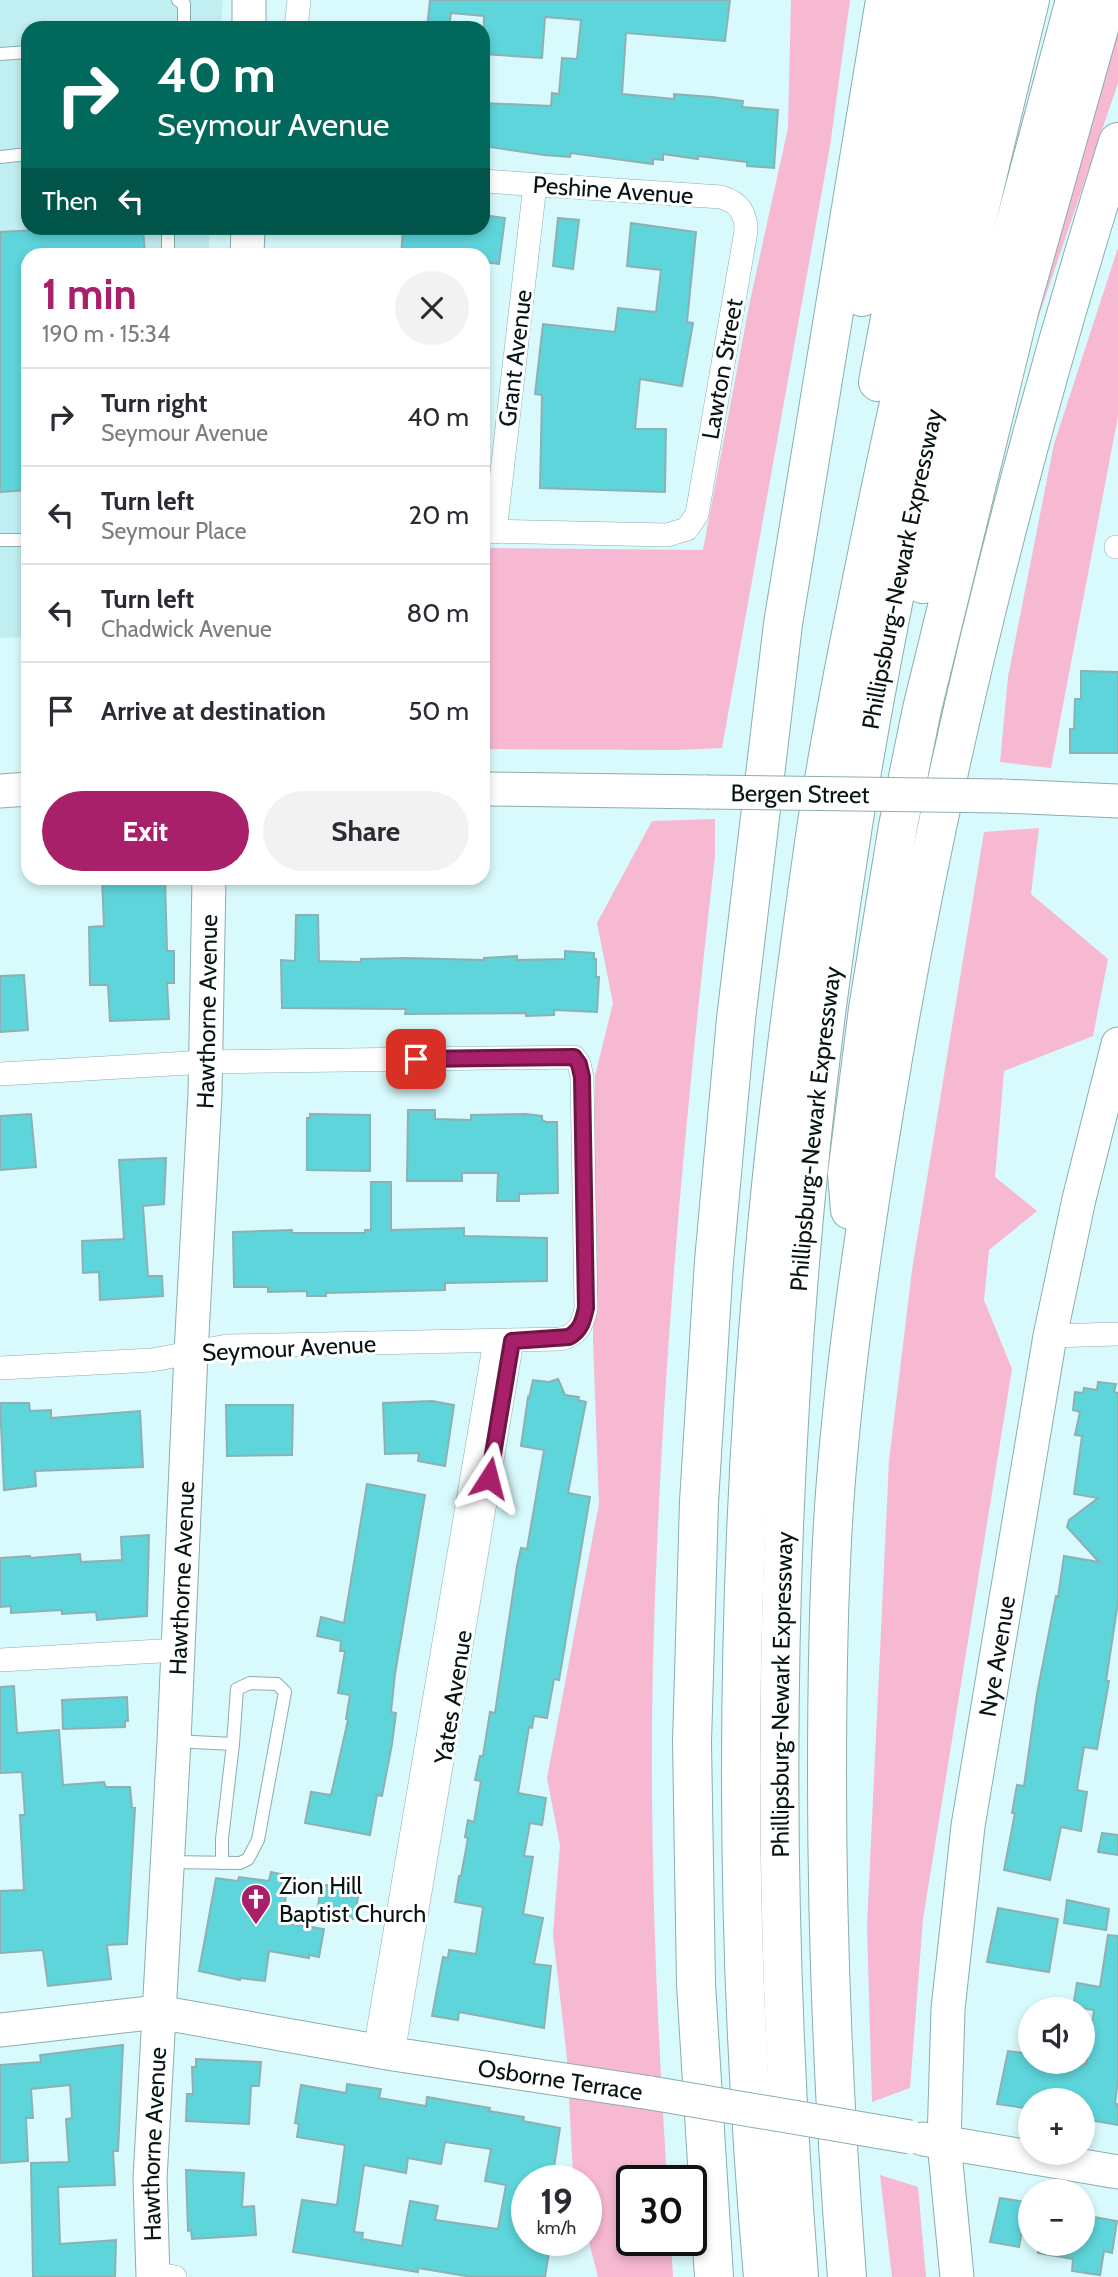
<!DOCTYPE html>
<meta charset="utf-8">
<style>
body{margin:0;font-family:Cabin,sans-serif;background:#f2f2f3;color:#2b2b33;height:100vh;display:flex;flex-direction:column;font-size:26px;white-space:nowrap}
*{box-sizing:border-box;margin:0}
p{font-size:23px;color:#7c7c81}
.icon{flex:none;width:38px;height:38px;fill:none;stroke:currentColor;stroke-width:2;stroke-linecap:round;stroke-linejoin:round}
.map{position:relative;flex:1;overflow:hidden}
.drawer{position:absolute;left:21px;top:248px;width:469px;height:637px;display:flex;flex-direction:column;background:#fff;border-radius:21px;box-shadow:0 4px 10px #0003}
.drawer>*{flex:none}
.banner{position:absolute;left:21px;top:21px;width:469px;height:214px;border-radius:21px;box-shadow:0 4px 10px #0003;background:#00695c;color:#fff;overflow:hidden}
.tools{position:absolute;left:1018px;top:1997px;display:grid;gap:14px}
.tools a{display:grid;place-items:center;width:77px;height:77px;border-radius:50%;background:#fff;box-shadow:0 4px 10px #0003;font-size:35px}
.speed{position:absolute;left:511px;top:2165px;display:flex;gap:14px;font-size:35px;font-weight:700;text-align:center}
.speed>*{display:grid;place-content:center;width:91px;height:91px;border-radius:50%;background:#fff;box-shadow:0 4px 10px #0003;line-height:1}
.speed small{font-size:18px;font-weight:400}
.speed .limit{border:4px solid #111;border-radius:10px;background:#fff;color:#111}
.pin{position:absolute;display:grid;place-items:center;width:60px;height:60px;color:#fff;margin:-30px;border-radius:14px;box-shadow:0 4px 10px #0006}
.me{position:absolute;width:77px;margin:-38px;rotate:9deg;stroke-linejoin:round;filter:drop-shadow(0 0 5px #0008)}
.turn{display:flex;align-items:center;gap:24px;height:147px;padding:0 21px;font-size:32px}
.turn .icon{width:91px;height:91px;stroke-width:2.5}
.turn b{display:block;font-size:49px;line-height:60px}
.then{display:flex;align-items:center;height:66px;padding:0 21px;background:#0003;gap:14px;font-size:26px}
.round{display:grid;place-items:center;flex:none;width:74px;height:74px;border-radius:37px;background:#f2f2f3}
.overview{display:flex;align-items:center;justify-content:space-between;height:119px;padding:0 21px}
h1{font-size:42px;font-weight:800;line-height:52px;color:#a72069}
.cta{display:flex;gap:14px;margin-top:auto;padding:14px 21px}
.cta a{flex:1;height:80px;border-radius:42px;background:#a72069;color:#fff;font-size:28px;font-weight:800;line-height:80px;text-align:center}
.cta a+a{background:#f2f2f3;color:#2b2b33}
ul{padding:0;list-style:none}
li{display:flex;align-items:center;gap:21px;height:98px;padding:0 21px;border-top:2px solid #e1e1e2}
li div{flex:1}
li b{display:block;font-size:26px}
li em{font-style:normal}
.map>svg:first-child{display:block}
</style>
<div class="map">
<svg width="1118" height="2277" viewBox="0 0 1118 2277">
<rect width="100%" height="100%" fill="#d8fafc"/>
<polygon fill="#c1eef0" points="0,0 223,0 221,28 28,28 28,228 210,228 208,255 28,256 28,728 24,637 0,638"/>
<g fill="#f7b8d1">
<polygon points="791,0 850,0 830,146 722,748 677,750 483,749 483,548 703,550 750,301 788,128"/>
<polygon points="1118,9 1118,83 1031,339"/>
<polygon points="1118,248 1118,416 1051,768 1000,762 1008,677 1054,444"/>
<path d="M 715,819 L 715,856 C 684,1124 660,1391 653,1661 C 649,1834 656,2008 667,2180 L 632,2180 L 632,2240 L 671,2240 L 673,2277 L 598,2277 L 586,2230 L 586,2180 L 574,2180 L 573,2174 L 567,2059 L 553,1934 L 560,1845 L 547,1778 L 599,1504 L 593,1340 L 595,1076 L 613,1003 L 597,923 L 652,821 Z"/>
<polygon points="1039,828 1031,894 1108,959 1093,1036 1004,1071 995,1177 1037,1211 989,1250 984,1300 1012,1369 923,1919 910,2088 872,2102 867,1926 889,1461 912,1270 984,832"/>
<polygon points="880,2175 918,2187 926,2277 892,2277"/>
</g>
<g fill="#5dd5db" stroke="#8fb0b2" stroke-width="2" fill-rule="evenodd">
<polygon points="430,0 730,0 725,41 626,33 622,94 674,99 674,94 712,97 743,101 742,107 778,110 774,168 747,166 747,162 698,156 698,159 663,154 663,160 653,159 653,164 571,153 570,157 544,155 483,146 483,103 551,106 552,93 559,94 562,58 577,59 581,20 545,17 542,58 483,54 484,16 451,13 449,28 427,28"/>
<polygon points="483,215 505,218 499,264 483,262 483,256 401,256 403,228 483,228"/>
<polygon points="558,218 579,220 573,269 553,266"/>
<polygon points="631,223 696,232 687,322 693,323 682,386 640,379 635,429 666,429 665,492 540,488 542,395 535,394 543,324 615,332 618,308 656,312 661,270 627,266"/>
<polygon points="70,228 143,228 145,256 28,256 28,490 0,492 0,232"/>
<polygon points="1081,671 1118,672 1118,753 1070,753 1070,729 1074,729 1075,699 1081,699"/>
<polygon points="102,878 165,878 167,951 174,951 174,983 167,983 169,1019 110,1021 108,985 90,985 89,927 104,926"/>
<polygon points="296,915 318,915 319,961 361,962 361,959 406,958 484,960 484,958 517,956 517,960 565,959 565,951 594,953 594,959 596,959 596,977 599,977 597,1012 554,1010 554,1015 526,1016 526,1013 405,1014 406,1009 282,1008 281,960 295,961"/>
<polygon points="24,975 28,1030 0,1032 0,976"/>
<polygon points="408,1110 435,1110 435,1119 471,1120 471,1115 525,1114 542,1116 542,1120 546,1122 557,1122 558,1193 519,1194 519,1201 497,1201 498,1173 462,1173 462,1181 407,1181"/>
<polygon points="31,1114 36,1167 0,1170 0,1116"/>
<polygon points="310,1114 370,1115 370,1171 307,1170 307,1118 310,1118"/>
<polygon points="166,1158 164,1204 143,1206 148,1276 162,1276 163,1296 100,1300 99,1272 83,1273 82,1241 124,1239 119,1160"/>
<polygon points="371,1182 391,1182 391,1230 464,1228 464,1236 547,1238 547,1281 445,1283 445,1290 326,1293 326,1296 307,1296 307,1291 268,1292 268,1287 234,1287 233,1232 292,1230 292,1233 365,1233 365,1230 371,1230"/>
<polygon points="558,1379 565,1395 579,1397 578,1400 586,1402 568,1493 590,1497 559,1680 554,1679 547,1718 534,1716 532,1728 529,1727 518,1793 546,1798 542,1825 530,1823 524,1856 533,1857 523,1914 543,1918 534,1964 551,1966 544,2028 459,2012 458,2020 432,2016 443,1957 448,1958 449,1950 476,1954 483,1907 455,1902 459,1876 461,1876 468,1838 465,1837 468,1820 474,1822 481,1781 475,1780 480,1756 483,1756 490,1712 495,1713 517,1566 521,1548 527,1549 544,1450 521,1446 528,1397 529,1398 533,1380 549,1382"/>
<polygon points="1098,1382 1116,1384 1114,1392 1118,1393 1118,1602 1106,1681 1109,1681 1097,1749 1084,1747 1077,1790 1087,1792 1081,1831 1061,1827 1050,1880 1004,1870 1015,1813 1012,1813 1017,1785 1024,1786 1037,1694 1056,1596 1058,1597 1064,1556 1099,1562 1067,1527 1069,1520 1098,1498 1074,1494 1082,1436 1075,1435 1080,1412 1073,1410 1075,1392 1083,1393 1084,1388 1097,1390"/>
<polygon points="432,1401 454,1405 445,1466 418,1461 419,1453 385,1454 383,1403"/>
<polygon points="0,1403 29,1403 30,1411 51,1410 51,1418 140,1411 143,1467 35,1471 36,1486 4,1490"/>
<polygon points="226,1405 293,1405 292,1455 227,1456"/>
<polygon points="367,1484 425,1495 395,1674 391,1712 396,1713 392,1744 382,1796 377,1795 370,1835 305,1823 311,1792 331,1795 348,1720 346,1719 350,1695 338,1693 345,1651 340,1651 341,1641 317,1636 321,1617 344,1623"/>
<polygon points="149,1535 147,1616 97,1620 96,1612 62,1614 62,1610 11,1613 11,1606 0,1607 0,1558 30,1556 30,1558 80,1554 81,1562 122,1560 121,1537"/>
<polygon points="14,1686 17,1733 59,1730 63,1785 104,1782 106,1787 130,1787 132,1808 135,1808 127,1944 107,1945 111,1979 48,1986 43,1950 0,1953 0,1891 24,1890 20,1815 25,1815 22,1772 0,1773 0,1687"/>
<polygon points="127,1697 128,1721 125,1721 125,1727 63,1729 62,1700"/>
<polygon points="1102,1833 1118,1835 1118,1855 1098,1852"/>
<polygon points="271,1872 289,1876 282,1922 324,1929 319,1957 309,1955 309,1958 269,1951 265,1981 240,1978 240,1980 199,1971 216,1878 238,1881 239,1877 269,1881"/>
<polygon points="326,1885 359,1892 354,1919 317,1912 321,1886"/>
<polygon points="1067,1900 1109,1909 1106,1930 1064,1923"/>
<polygon points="998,1908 1058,1919 1049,1972 987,1962"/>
<polygon points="1108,1935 1118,1936 1118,2080 1115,2104 1118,2104 1118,2125 1083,2119 1083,2100 1031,2100 1031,2109 997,2104 1008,2051 1031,2054 1031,2062 1086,2064 1094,2010 1073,2007 1077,1983 1100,1987"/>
<polygon points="123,2045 118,2151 113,2151 115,2185 58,2187 60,2244 116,2240 115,2277 33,2277 31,2163 69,2162 66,2119 72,2118 70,2085 31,2089 33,2118 26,2118 28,2161 0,2163 0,2065 41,2062 40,2055"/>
<polygon points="196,2059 261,2062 259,2086 251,2086 249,2124 186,2121 187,2094 193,2094 192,2067 196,2067"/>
<path d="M 347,2084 L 381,2089 L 379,2098 L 426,2106 L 427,2097 L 490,2108 L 489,2111 L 524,2117 L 523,2121 L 560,2128 L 554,2167 L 551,2167 L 548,2180 L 527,2177 L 527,2240 L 551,2240 L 545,2277 L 472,2277 L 418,2268 L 418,2272 L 293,2252 L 302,2200 L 337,2205 L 345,2145 L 297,2137 L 299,2124 L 295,2123 L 301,2085 L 346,2093 ZM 445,2142 L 491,2149 L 485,2181 L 506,2185 L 498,2229 L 435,2220 L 438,2206 L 410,2201 L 402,2246 L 362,2239 L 363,2233 L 354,2232 L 364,2165 L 406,2173 L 408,2158 L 441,2164 Z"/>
<polygon points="186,2170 244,2173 242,2207 254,2206 256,2235 192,2239 191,2230 188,2231"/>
<polygon points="1000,2198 1025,2202 1023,2211 1026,2211 1019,2247 990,2242"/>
<polygon points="1083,2215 1117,2221 1112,2253 1104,2251 1100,2275 1072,2271 1073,2259 1038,2253 1038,2244 1083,2244"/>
</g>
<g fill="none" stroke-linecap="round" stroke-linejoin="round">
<g stroke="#8cadae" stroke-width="14">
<g id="lane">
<polyline points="178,0 184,4 184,28"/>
<polyline points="0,54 28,52"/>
<polyline points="0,157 28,154"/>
<polyline points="168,228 168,256"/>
<polyline points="0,540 28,540"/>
<polyline points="167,1862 240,1863 248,1859 258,1840 285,1692 277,1684 250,1683 237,1689 233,1744 174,1741"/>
<polyline points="222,1863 222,1839 233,1744"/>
</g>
</g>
<g stroke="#8cadae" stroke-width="24">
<g id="street">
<polyline points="296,28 299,0"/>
<path d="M 483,181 L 721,197 C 739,202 746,213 746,231 L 697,514 L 687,529 L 667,535 L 483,531"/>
<polyline points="495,532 535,185"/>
<polyline points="1116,547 1118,547"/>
<path d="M 0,1074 L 206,1062 L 574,1057 L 579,1064 L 582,1077 L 586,1309 C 582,1326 578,1335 560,1339 L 227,1346 L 152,1360 L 0,1368"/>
<polyline points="1050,1336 1118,1334"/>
<polyline points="0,1660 178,1650"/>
<polyline points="375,2050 495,1341"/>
<polyline points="393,2054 512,1341"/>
<polyline points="152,2273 175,2277"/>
</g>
</g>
<g stroke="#8cadae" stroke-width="35">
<g id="secondary">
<polyline points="249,28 249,0"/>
<polyline points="247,256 248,228"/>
<polyline points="483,789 706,792"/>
<polyline points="0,791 28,789"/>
<polyline points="1002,796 1118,801"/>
<path id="s1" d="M 0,2030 L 158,2012 L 393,2054 L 651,2093"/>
<polyline points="923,2139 1118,2172"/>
<path id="s2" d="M 153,2277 L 150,2179 L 174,1741 L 191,1353 L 205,1094 L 209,878"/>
<path id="s3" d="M 957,2277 L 944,2142 L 948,2009 L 968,1826 L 1050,1336 L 1079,1199 L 1118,1044"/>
</g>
</g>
<g stroke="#8cadae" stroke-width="40">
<g id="highway">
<polyline points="862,297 919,0"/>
<polyline points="878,382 916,180 957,0"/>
<polyline points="923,584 957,440 1075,0"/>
<polyline points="850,1210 847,1174 868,1009 898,826 922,709 1020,308 1107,0"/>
<polyline points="714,2277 696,1984 692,1742 699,1502 714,1261 736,1019 783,624 885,0"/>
<path d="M 763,2277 C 733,1934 734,1581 766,1238 C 778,1104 796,970 815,836 C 832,722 856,609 879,496 C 914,330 953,165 993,0"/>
<path id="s4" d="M 799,2277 C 762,1793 776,1305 853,825 C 898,547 963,273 1030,0"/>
<path d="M 847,2277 C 834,2110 827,1944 827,1776 C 827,1682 828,1587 835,1493 C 845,1359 865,1227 887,1094 C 940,770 1020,454 1118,142"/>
</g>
</g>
<use href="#lane" stroke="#fff" stroke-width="12"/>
<use href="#street" stroke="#fff" stroke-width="23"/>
<use href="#secondary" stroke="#fff" stroke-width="33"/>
<use href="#highway" stroke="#fff" stroke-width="38"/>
<g stroke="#8cadae" stroke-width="35" stroke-linecap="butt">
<g id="secondary-bridge">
<path id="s5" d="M 706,792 L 1002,796"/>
<polyline points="651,2093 910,2137"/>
</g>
</g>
<use href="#secondary-bridge" stroke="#fff" stroke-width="33"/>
</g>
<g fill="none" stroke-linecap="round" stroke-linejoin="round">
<g stroke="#6d1544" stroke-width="18">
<path id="route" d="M 416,1059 L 574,1057 L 579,1064 L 582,1077 L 586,1308 C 583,1321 581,1330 569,1337 L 512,1341 L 489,1478"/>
</g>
<use href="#route" stroke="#a72069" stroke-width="12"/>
</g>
<defs>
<g id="church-pin" transform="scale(1.575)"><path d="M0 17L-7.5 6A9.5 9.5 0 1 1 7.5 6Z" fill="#a72069" stroke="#fff"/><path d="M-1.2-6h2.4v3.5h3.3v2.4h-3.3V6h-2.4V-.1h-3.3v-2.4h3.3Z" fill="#fff"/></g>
</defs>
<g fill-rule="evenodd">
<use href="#church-pin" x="256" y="1899"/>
</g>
<g text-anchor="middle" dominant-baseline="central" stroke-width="6" stroke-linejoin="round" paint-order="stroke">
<g font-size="24" fill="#071414" stroke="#fff">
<text transform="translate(613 190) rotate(4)">Peshine Avenue</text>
<text transform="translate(515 358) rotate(-83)">Grant Avenue</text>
<text transform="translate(722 369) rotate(-80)">Lawton Street</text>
<text stroke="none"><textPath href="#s4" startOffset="1717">Phillipsburg-Newark Expressway</textPath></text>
<text stroke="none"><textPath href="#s5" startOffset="94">Bergen Street</textPath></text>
<text stroke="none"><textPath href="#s2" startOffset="1267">Hawthorne Avenue</textPath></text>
<text stroke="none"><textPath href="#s4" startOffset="1150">Phillipsburg-Newark Expressway</textPath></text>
<text transform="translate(289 1348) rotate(-3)">Seymour Avenue</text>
<text stroke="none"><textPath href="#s2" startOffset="700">Hawthorne Avenue</textPath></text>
<text stroke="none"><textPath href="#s3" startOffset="625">Nye Avenue</textPath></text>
<text stroke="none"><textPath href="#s4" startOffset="583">Phillipsburg-Newark Expressway</textPath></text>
<text transform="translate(453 1697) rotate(-81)">Yates Avenue</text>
<text stroke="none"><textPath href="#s1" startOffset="567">Osborne Terrace</textPath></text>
<text stroke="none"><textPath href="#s2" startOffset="133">Hawthorne Avenue</textPath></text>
</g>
<g font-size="24" fill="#071414" stroke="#fff" text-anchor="start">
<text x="279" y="1885">Zion Hill<tspan x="279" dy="28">Baptist Church</tspan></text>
</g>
</g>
</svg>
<div class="tools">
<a><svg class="icon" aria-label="sound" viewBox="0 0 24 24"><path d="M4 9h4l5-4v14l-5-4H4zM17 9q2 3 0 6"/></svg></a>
<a>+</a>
<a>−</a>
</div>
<div class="speed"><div>19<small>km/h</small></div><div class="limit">30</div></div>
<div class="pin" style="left:416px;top:1059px;background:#d93025"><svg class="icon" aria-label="arrive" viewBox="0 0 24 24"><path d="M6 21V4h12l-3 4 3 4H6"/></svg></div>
<svg class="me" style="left:489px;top:1478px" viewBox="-20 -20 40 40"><path d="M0-17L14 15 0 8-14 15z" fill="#a72069" stroke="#fff" stroke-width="4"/></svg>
<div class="banner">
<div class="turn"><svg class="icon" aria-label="right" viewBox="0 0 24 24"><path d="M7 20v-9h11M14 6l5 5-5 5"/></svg><div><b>40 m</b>Seymour Avenue</div></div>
<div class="then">Then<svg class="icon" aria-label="left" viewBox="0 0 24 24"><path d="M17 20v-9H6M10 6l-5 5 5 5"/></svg></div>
</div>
<section class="drawer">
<div class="overview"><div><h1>1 min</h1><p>190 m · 15:34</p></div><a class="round"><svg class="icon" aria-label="close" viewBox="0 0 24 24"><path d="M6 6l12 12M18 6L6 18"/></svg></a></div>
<ul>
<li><svg class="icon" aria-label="right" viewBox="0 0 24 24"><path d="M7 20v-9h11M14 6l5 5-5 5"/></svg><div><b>Turn right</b><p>Seymour Avenue</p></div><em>40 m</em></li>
<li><svg class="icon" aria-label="left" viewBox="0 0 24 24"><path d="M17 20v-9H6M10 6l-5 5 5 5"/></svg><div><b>Turn left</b><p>Seymour Place</p></div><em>20 m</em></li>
<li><svg class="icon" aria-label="left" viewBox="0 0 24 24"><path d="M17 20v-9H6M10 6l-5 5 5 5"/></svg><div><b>Turn left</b><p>Chadwick Avenue</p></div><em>80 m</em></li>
<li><svg class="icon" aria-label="arrive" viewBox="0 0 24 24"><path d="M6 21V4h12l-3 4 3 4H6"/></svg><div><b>Arrive at destination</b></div><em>50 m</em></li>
</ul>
<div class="cta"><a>Exit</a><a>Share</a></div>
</section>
</div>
